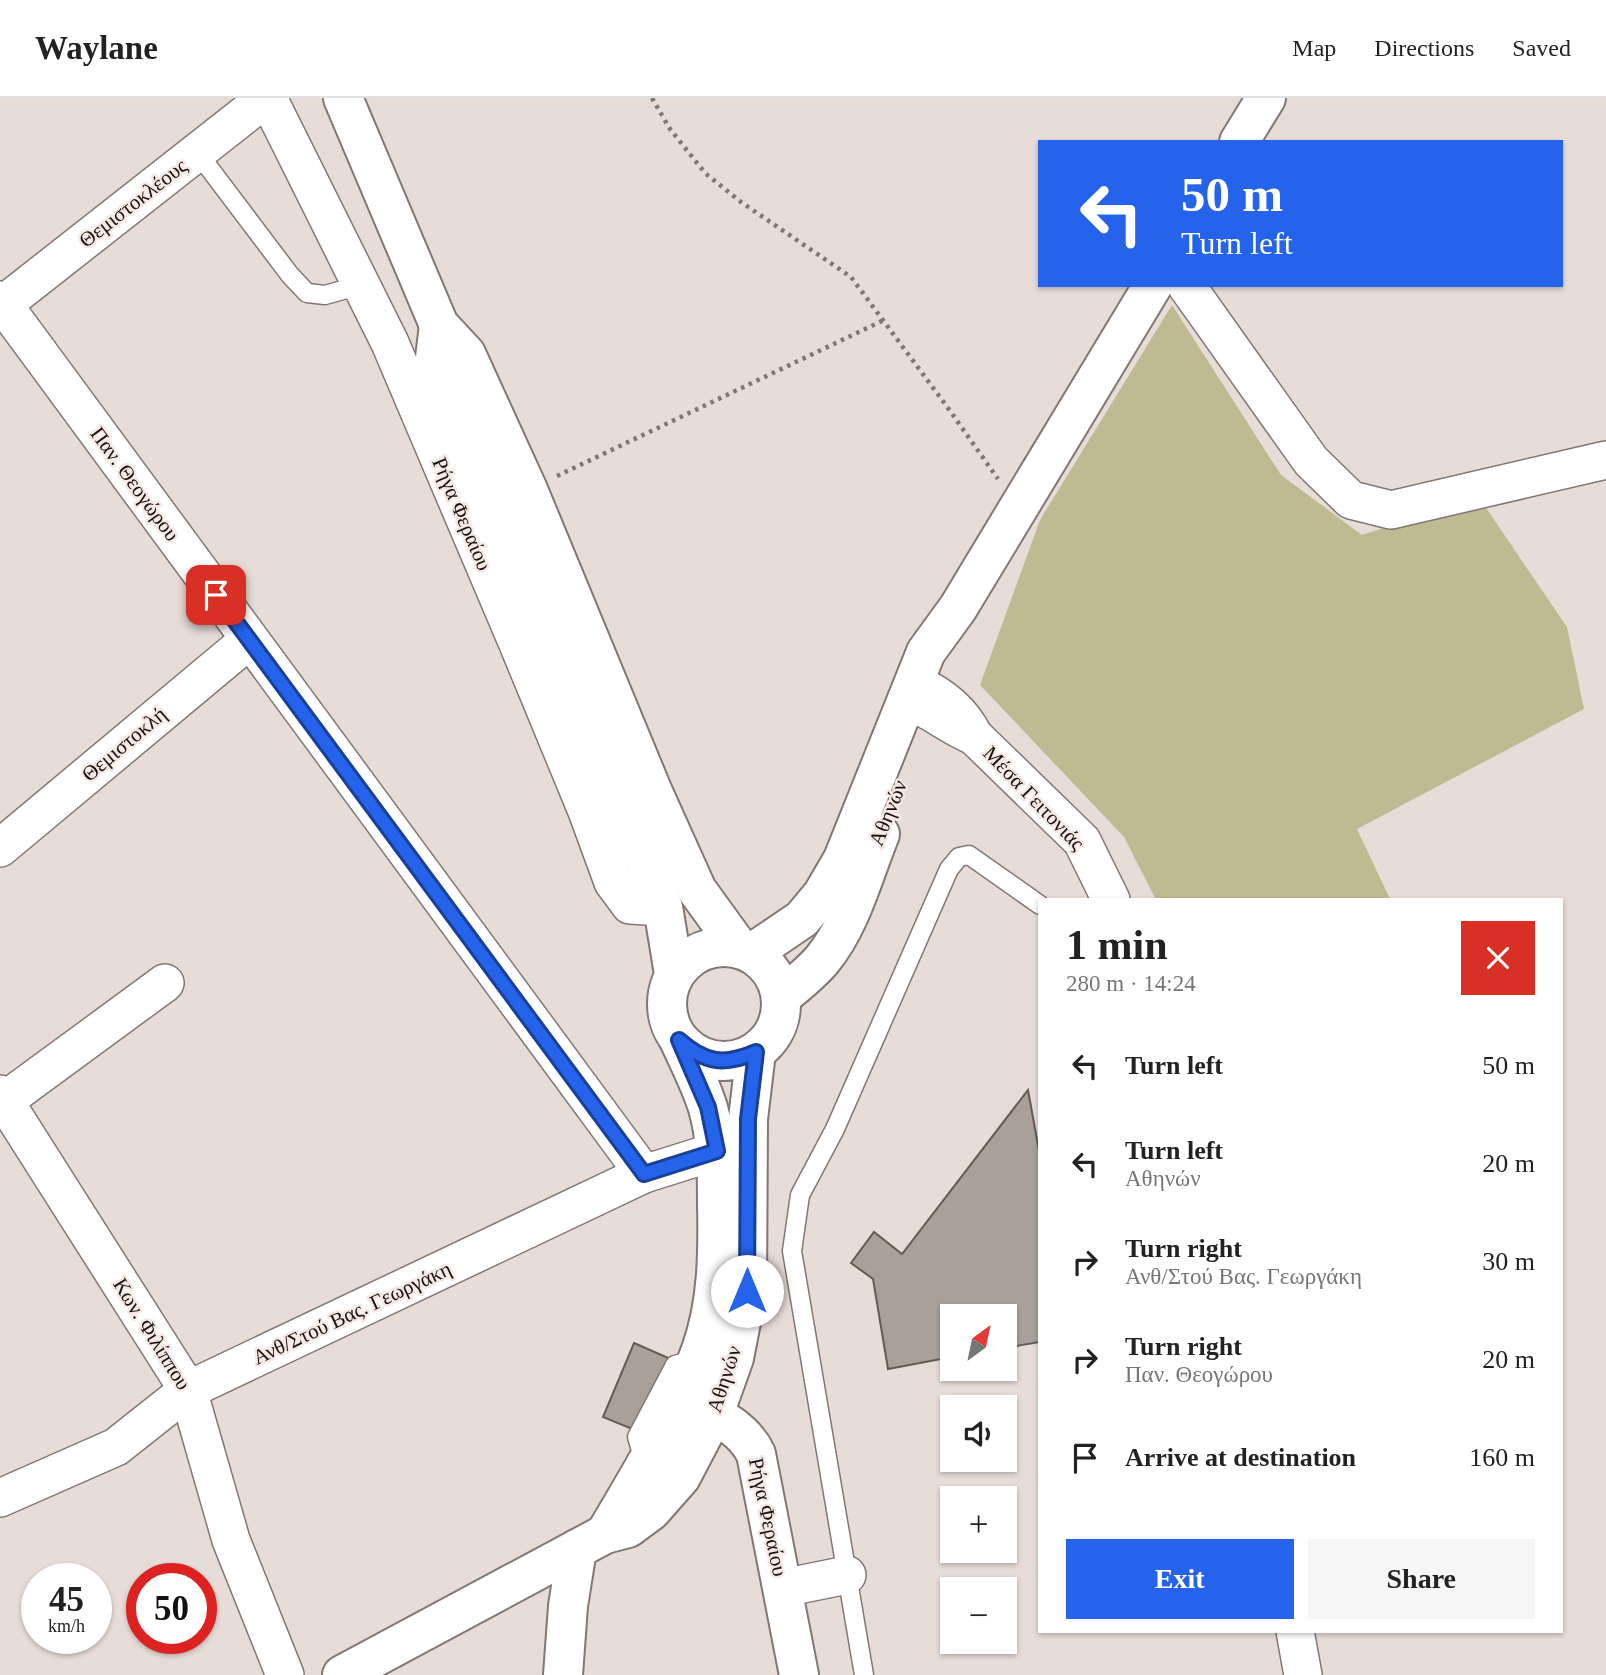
<!DOCTYPE html>
<meta charset="utf-8">
<style>
body{margin:0;font-family:"Times New Roman",serif;background:#f6f6f6;color:#222;height:100vh;display:flex;flex-direction:column;font-size:26px;white-space:nowrap}
*{box-sizing:border-box;margin:0}
p{font-size:23px;color:#767676}
.icon{flex:none;width:38px;height:38px;fill:none;stroke:currentColor;stroke-width:2;stroke-linecap:round;stroke-linejoin:round}
.map{position:relative;flex:1;overflow:hidden}
.sheet{position:absolute;left:1038px;top:800px;width:525px;height:735px;display:flex;flex-direction:column;background:#fff;border-radius:0px;box-shadow:0 2px 5px #0004}
.sheet>*{flex:none}
.hud{position:absolute;left:1038px;top:42px;width:525px;height:147px;border-radius:0px;box-shadow:0 2px 5px #0004;background:#2563eb;color:#fff;overflow:hidden}
.needle{width:46px;rotate:33deg}
.tools{position:absolute;left:940px;top:1206px;display:grid;gap:14px}
.tools a{display:grid;place-items:center;width:77px;height:77px;border-radius:0px;background:#fff;box-shadow:0 2px 5px #0004;font-size:35px}
.speed{position:absolute;left:21px;top:1465px;display:flex;gap:14px;font-size:35px;font-weight:700;text-align:center}
.speed>*{display:grid;place-content:center;width:91px;height:91px;border-radius:50%;background:#fff;box-shadow:0 2px 5px #0004;line-height:1}
.speed small{font-size:18px;font-weight:400}
.speed .limit{border:10px solid #d22;background:#fff;color:#111}
.pin{position:absolute;display:grid;place-items:center;width:60px;height:60px;color:#fff;margin:-30px;border-radius:14px;box-shadow:0 4px 10px #0006}
.me{position:absolute;width:77px;margin:-38px;rotate:0deg;stroke-linejoin:round;filter:drop-shadow(0 0 5px #0008)}
.turn{display:flex;align-items:center;gap:24px;height:147px;padding:0 28px;font-size:32px}
.turn .icon{width:91px;height:91px;stroke-width:2.5}
.turn b{display:block;font-size:49px;line-height:60px}
.round{display:grid;place-items:center;flex:none;width:74px;height:74px;border-radius:0px;background:#f6f6f6}
.summary{display:flex;align-items:center;justify-content:space-between;height:119px;padding:0 28px}
h1{font-size:42px;font-weight:600;line-height:52px}
.primary-button{display:flex;gap:14px;margin-top:auto;padding:14px 28px}
.primary-button a{flex:1;height:80px;border-radius:0px;background:#2563eb;color:#fff;font-size:28px;font-weight:600;line-height:80px;text-align:center}
.primary-button a+a{background:#f6f6f6;color:#222}
ul{padding:0;list-style:none}
li{display:flex;align-items:center;gap:21px;height:98px;padding:0 28px}
li div{flex:1}
li b{display:block;font-size:26px}
li em{font-style:normal}
header{display:flex;align-items:center;gap:42px;box-sizing:border-box;height:98px;padding:0 35px;background:#fff;border-bottom:2px solid #e0e0e0}
header strong{font-size:33px}
nav{display:flex;gap:38px;margin-inline-start:auto;font-size:24px}
.map>svg:first-child{display:block}
</style>
<header>
<strong>Waylane</strong>
<nav><a>Map</a><a>Directions</a><a>Saved</a></nav>
</header>
<div class="map">
<svg width="1606" height="1577" viewBox="0 0 1606 1577">
<rect width="100%" height="100%" fill="#e8dcd8"/>
<polygon fill="#bfba92" points="1172,207 1281,377 1362,437 1478,398 1567,529 1584,611 1357,731 1390,801 1156,802 1124,739 980,587 1040,422"/>
<g fill="#a9a199" stroke="#635d55" stroke-width="2">
<polygon points="1028,992 1040,1058 1040,1244 1004,1250 1004,1218 952,1218 952,1259 888,1271 873,1181 851,1165 874,1134 902,1156"/>
<polygon points="634,1245 673,1262 642,1335 603,1319"/>
</g>
<g fill="none" stroke-linecap="round" stroke-linejoin="round">
<g stroke="#827773" stroke-width="21">
<g id="lane">
<polyline points="197,54 290,177 307,195 325,197 361,187"/>
<polyline points="644,1362 637,1339 675,1267 682,1265"/>
<polyline points="864,1577 792,1153 800,1097 835,1031 949,771 959,759 969,757 1040,807"/>
</g>
</g>
<g stroke="#827773" stroke-width="40">
<g id="street">
<polyline points="268,0 390,245 518,546 587,713 613,784 630,807 663,809"/>
<polyline points="1186,187 1311,363 1351,402 1391,412 1606,362"/>
<polyline points="0,202 644,1076"/>
<polyline points="0,209 266,0"/>
<path d="M 907,602 C 932,612 950,628 974,638 C 961,612 940,596 914,585"/>
<polyline points="974,638 1082,743 1111,802"/>
<polyline points="0,750 249,542"/>
<polyline points="0,996 188,1292 231,1442 285,1577"/>
<polyline points="0,1006 165,885"/>
<polyline points="0,1400 116,1349 188,1292 644,1076 717,1053"/>
<polyline points="783,1490 847,1477"/>
<polyline points="1295,1533 1303,1577"/>
</g>
</g>
<g stroke="#827773" stroke-width="42">
<g id="secondary">
<polyline points="343,0 439,227 466,256 528,392 652,692 697,792 739,850"/>
<polyline points="1239,44 1266,0"/>
<polyline points="439,227 435,260 644,761 663,809 674,876"/>
<circle cx="724" cy="906" r="57"/>
<polyline points="752,855 802,821 822,797 843,761 926,554 958,510 1153,187"/>
<path d="M 781,899 C 796,887 810,876 822,862 C 851,827 863,778 880,736"/>
<path d="M 691,1305 C 716,1318 743,1329 756,1356 L 799,1577"/>
<path d="M 605,1436 C 639,1379 678,1314 701,1252 C 718,1204 718,1155 717,1105 C 717,1072 717,1042 708,1010 C 701,987 689,964 679,942"/>
<polyline points="342,1577 605,1436 628,1430 651,1413 681,1379 714,1316 734,1260 747,1193 748,1021 756,954"/>
<polyline points="563,1577 568,1508 577,1451"/>
</g>
</g>
<g stroke="#807875" stroke-width="4.5" stroke-dasharray="3.5 5" stroke-linecap="butt">
<polyline points="652,0 670,31 705,75 741,104 851,179 948,310 998,381"/>
<polyline points="557,378 884,222"/>
</g>
<use href="#lane" stroke="#fff" stroke-width="18"/>
<use href="#street" stroke="#fff" stroke-width="37"/>
<use href="#secondary" stroke="#fff" stroke-width="38"/>
</g>
<g fill="none" stroke-linecap="round" stroke-linejoin="round">
<g stroke="#184099" stroke-width="18">
<path id="route" d="M 216,497 L 644,1076 L 717,1053 L 708,1009 L 679,942 C 705,965 724,968 756,954 L 748,1021 L 747,1193"/>
</g>
<use href="#route" stroke="#2563eb" stroke-width="12"/>
</g>
<g text-anchor="middle" dominant-baseline="central" stroke-width="5" stroke-linejoin="round" paint-order="stroke">
<g font-size="21" fill="#161211" stroke="#f6e9e5">
<text transform="translate(133 105) rotate(-38)">Θεμιστοκλέους</text>
<text transform="translate(135 386) rotate(54)">Παν. Θεογώρου</text>
<text transform="translate(462 416) rotate(67)">Ρήγα Φεραίου</text>
<text transform="translate(124 646) rotate(-40)">Θεμιστοκλή</text>
<text transform="translate(1034 700) rotate(46)">Μέσα Γειτονιάς</text>
<text transform="translate(888 715) rotate(-68)">Αθηνών</text>
<text transform="translate(352 1215) rotate(-25)">Ανθ/Στού Βας. Γεωργάκη</text>
<text transform="translate(152 1236) rotate(58)">Κων. Φιλίππου</text>
<text transform="translate(724 1281) rotate(-72)">Αθηνών</text>
<text transform="translate(768 1419) rotate(78)">Ρήγα Φεραίου</text>
</g>
</g>
</svg>
<div class="tools">
<a><svg class="needle" viewBox="-14 -14 28 28"><path d="M0-13l5 13h-10z" fill="#e53935"/><path d="M0 13l5-13h-10z" fill="#767676"/></svg></a>
<a><svg class="icon" aria-label="sound" viewBox="0 0 24 24"><path d="M4 9h4l5-4v14l-5-4H4zM17 9q2 3 0 6"/></svg></a>
<a>+</a>
<a>−</a>
</div>
<div class="speed"><div>45<small>km/h</small></div><div class="limit">50</div></div>
<div class="pin" style="left:216px;top:497px;background:#d93025"><svg class="icon" aria-label="arrive" viewBox="0 0 24 24"><path d="M6 21V4h12l-3 4 3 4H6"/></svg></div>
<svg class="me" style="left:747px;top:1193px" viewBox="-20 -20 40 40"><circle r="19" fill="#fff"/><path d="M0-13L10 11 0 6-10 11z" fill="#2563eb"/></svg>
<div class="hud">
<div class="turn"><svg class="icon" aria-label="left" viewBox="0 0 24 24"><path d="M17 20v-9H6M10 6l-5 5 5 5"/></svg><div><b>50 m</b>Turn left</div></div>
</div>
<section class="sheet">
<div class="summary"><div><h1>1 min</h1><p>280 m · 14:24</p></div><a class="round" style="background:#d93025;color:#fff"><svg class="icon" aria-label="close" viewBox="0 0 24 24"><path d="M6 6l12 12M18 6L6 18"/></svg></a></div>
<ul>
<li><svg class="icon" aria-label="left" viewBox="0 0 24 24"><path d="M17 20v-9H6M10 6l-5 5 5 5"/></svg><div><b>Turn left</b></div><em>50 m</em></li>
<li><svg class="icon" aria-label="left" viewBox="0 0 24 24"><path d="M17 20v-9H6M10 6l-5 5 5 5"/></svg><div><b>Turn left</b><p>Αθηνών</p></div><em>20 m</em></li>
<li><svg class="icon" aria-label="right" viewBox="0 0 24 24"><path d="M7 20v-9h11M14 6l5 5-5 5"/></svg><div><b>Turn right</b><p>Ανθ/Στού Βας. Γεωργάκη</p></div><em>30 m</em></li>
<li><svg class="icon" aria-label="right" viewBox="0 0 24 24"><path d="M7 20v-9h11M14 6l5 5-5 5"/></svg><div><b>Turn right</b><p>Παν. Θεογώρου</p></div><em>20 m</em></li>
<li><svg class="icon" aria-label="arrive" viewBox="0 0 24 24"><path d="M6 21V4h12l-3 4 3 4H6"/></svg><div><b>Arrive at destination</b></div><em>160 m</em></li>
</ul>
<div class="primary-button"><a>Exit</a><a>Share</a></div>
</section>
</div>
